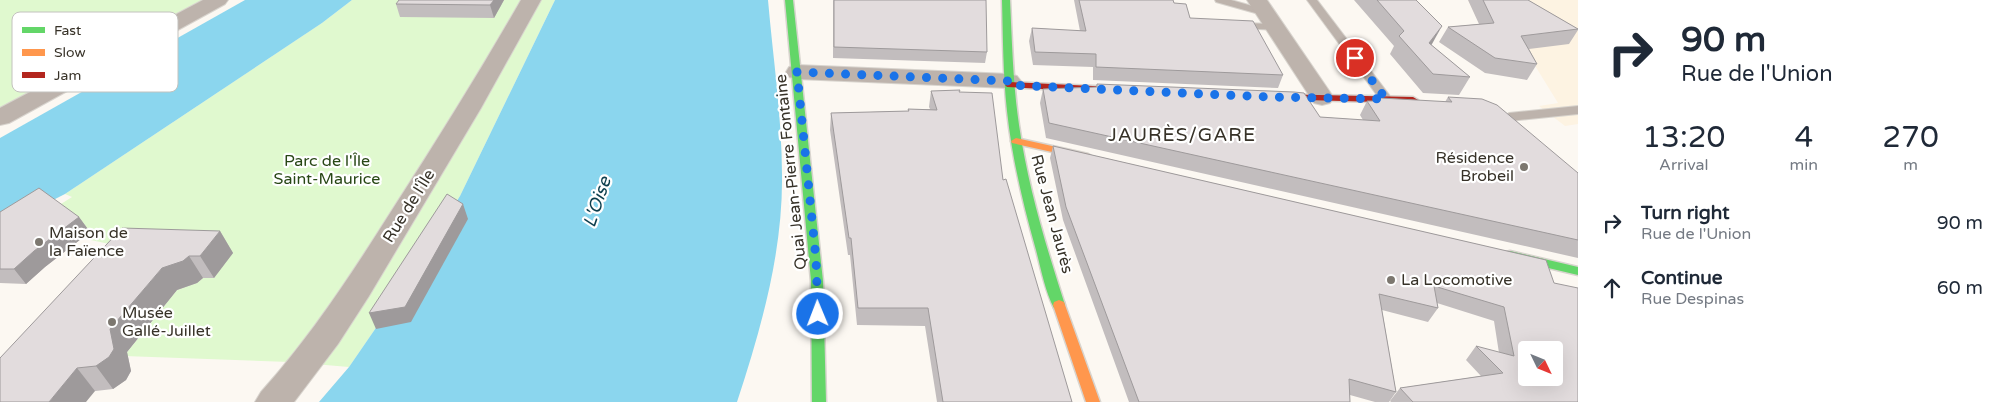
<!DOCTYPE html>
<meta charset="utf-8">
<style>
body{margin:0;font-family:"Varela Round",sans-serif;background:#f2f2f3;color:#1f2937;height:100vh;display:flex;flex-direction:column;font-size:19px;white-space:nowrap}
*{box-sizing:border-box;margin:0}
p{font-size:16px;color:#747a83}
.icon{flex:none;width:28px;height:28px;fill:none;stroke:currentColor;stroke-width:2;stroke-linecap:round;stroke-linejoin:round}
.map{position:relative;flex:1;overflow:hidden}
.details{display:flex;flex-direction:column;background:#fff;width:425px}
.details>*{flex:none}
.hud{background:#fff;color:#1f2937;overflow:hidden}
.needle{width:32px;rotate:133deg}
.buttons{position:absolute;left:1518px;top:341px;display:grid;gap:10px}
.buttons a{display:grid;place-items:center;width:45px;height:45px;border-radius:5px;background:#fff;box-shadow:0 5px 20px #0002;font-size:25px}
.pin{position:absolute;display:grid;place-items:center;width:42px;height:42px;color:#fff;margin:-21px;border:2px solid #fff;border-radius:50%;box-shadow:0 1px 5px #0007}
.me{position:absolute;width:55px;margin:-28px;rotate:359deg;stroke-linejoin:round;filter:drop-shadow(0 0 4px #0008)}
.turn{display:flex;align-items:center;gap:18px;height:105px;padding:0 20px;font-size:22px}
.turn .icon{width:65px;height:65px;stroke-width:2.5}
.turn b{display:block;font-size:35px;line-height:42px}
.eta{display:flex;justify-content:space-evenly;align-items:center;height:85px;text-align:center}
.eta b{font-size:30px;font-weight:600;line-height:35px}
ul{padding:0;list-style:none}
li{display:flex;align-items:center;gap:15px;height:65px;padding:0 20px}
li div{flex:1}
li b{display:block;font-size:19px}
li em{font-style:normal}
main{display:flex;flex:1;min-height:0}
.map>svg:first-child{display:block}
</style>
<main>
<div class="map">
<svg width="1578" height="402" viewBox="0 0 1578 402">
<rect width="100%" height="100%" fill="#fcf8f2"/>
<polygon fill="#fdf3e2" points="1468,0 1578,0 1578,124 1565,126 1539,106 1558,103 1526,51 1491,48"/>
<g fill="#e0f9cf">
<polygon points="0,0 208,0 0,111"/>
<polygon points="352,0 555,0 460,196 382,319 349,367 290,362 124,356 177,290 197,283 203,278 214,278 232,253 137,250 26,226 72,197 65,194 322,23"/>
</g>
<g fill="#8bd6ee">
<polygon points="245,0 352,0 322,23 65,194 0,227 0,138"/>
<path d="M 555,0 L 768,0 C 773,58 782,117 782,175 C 783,252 761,329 737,402 L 319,402 L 349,367 L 382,319 L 460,196 Z"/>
</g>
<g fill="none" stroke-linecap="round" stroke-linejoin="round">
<g stroke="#d8d4ce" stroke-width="2">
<g id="lane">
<polygon points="1215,0 1231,0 1270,11 1271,13 1266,16 1216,2"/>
<polygon points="1307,0 1317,0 1390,96 1392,99 1390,102 1382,102"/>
<polygon points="1244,23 1275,24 1280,27 1275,30 1240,28 1239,26 1240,24"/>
<polygon points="1578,106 1578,114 1509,121 1503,117 1509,113"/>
</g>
</g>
<g stroke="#d8d4ce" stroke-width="2">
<g id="street">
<polygon points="203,0 228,0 225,4 9,123 0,125 0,108"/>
<path d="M 521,0 L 541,0 L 481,108 L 369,296 L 338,344 L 294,402 L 255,402 L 261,392 C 312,335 353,272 394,207 C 438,139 481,70 521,0 Z"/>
<polygon points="1247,0 1267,0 1334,98 1330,103 1322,105 1314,103"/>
<polygon points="797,65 1009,74 1017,76 1021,81 1017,86 1009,88 797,79 789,77 786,72 789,67"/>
</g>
</g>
<g stroke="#d8d4ce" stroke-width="3">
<g id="fast">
<polygon points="785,0 793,0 823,281 826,402 812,402 811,281"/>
<path d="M 1002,0 L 1010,0 C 1012,42 1013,84 1019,125 C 1028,187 1046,246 1065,305 L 1064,308 L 1054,308 C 1045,291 1041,269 1036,250 C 1023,204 1012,158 1007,111 C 1003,74 1003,37 1002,0 Z"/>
<polygon points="1510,251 1578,267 1578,275 1506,258 1504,255 1506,252"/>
</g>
</g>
<g stroke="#d8d4ce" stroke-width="3">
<g id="slow">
<polygon points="1016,138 1088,154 1093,157 1088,160 1012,143 1011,141"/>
<polygon points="1059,300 1064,302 1065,305 1100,402 1086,402 1053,305 1054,302"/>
</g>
</g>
<g stroke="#d8d4ce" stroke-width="3">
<g id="jam">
<polygon points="1010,82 1113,87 1118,90 1113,93 1007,87 1005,85"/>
<polygon points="1271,94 1413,97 1418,100 1413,103 1268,99 1266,97 1268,95"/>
</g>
</g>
<use href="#lane" fill="#bdb3ac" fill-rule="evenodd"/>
<use href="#street" fill="#bdb3ac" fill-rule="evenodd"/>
<use href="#fast" fill="#63d668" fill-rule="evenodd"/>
<use href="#slow" fill="#ff974d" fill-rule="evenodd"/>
<use href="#jam" fill="#b3261e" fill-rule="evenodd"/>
</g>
<g fill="#c2bdbe">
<polygon points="504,0 494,18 400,17 396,4"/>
<polygon points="833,0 987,52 985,63 833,58"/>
<polygon points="1074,0 1173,0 1174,3 1190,18 1283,75 1278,88 1093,80 1093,67 1033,65 1029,41 1032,28 1080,31"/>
<polygon points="1354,0 1416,0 1432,44 1431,45 1470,77 1459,95 1423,93 1390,54 1394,46"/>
<polygon points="1468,0 1528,0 1578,29 1578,30 1569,44 1529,49 1537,64 1527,80 1485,73 1439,42 1448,27 1479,24"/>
<polygon points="1097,84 1320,117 1363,120 1360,115 1367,101 1374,101 1376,98 1445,102 1448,97 1578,173 1578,258 1046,138 1040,103 1043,89 1096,87"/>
<polygon points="931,91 959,92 1003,180 1072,402 937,402 925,326 857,325 850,255 848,255 830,130 831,113 908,111 908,109 930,109 929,107"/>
<polygon points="1053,146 1546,260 1578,402 1391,402 1390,401 1400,388 1481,376 1466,360 1476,346 1499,353 1494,321 1437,303 1438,308 1428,322 1382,310 1396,392 1389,402 1375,402 1350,395 1350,402 1129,402 1063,220 1050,158"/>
<polygon points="0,212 79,217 90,232 45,267 26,284 0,283"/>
<polygon points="220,231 233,253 214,278 203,278 197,283 177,290 127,352 131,371 126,380 113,389 0,402"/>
</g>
<g fill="#9e9a9b">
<polygon points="494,0 504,0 494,18 490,5"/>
<polygon points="1442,26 1432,44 1419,61 1429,43"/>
<polygon points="463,204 468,219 411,322 376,329 369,313"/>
<polygon points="79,217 90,232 45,267 26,284 14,269 34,251"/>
<polygon points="220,231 233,253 214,278 200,256"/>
<polygon points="189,256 203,278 197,283 177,290 127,352 131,371 126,380 113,389 96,366 110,329 162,268"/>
<polygon points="77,368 95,391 86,402 49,402"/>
</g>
<g fill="#e2dcdd" stroke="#9e9a9b" fill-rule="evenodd">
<polygon points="399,0 494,0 490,5 396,4"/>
<polygon points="834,0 986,0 987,52 834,47"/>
<polygon points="1079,0 1173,0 1174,3 1186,4 1190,18 1253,21 1283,75 1096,67 1096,54 1035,52 1032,28 1086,31"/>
<polygon points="1377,0 1416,0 1442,26 1429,43 1470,77 1433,74 1399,36 1404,31"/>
<polygon points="1483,0 1528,0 1578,29 1521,36 1537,64 1495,58 1448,27 1494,23"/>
<polygon points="1097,84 1294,92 1304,93 1320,117 1380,121 1367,101 1378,101 1376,98 1381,98 1452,102 1448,97 1482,99 1497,105 1578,173 1578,240 1049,123 1043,89 1097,87"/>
<polygon points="960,90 959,92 992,93 1003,180 1006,179 1072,402 943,402 928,308 858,308 851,238 849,238 831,113 909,111 908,109 937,110 931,91"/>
<path d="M 1053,146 L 1546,260 L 1554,283 L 1578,288 L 1578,402 L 1413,402 L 1400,388 L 1503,373 L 1476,346 L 1514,356 L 1504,307 L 1434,286 L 1438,308 L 1379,294 L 1396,392 L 1349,379 L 1350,402 L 1139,402 L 1066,207 ZM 1526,350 L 1554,350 L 1554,378 L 1526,378 Z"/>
<polygon points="39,188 79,217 34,251 14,269 0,269 0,212"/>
<polygon points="447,194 463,204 405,307 369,313"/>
<polygon points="122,228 220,231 200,256 189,256 183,261 162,268 110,329 114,349 109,357 96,366 77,368 49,402 0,402 0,358"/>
</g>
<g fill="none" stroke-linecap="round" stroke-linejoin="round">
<polyline stroke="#1a73e8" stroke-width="9" stroke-dasharray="0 16.2" points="818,314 816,259 797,72 1009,81 1010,85 1270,97 1386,99 1355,58"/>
</g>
<g fill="#7c776f" stroke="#fff" stroke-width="2">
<circle cx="1524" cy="167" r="5"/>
<circle cx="39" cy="242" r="5"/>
<circle cx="1391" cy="280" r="5"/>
<circle cx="112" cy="322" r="5"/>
</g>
<g text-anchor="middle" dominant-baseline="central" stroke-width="4.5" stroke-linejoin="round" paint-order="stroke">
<g font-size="16" fill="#373228" stroke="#fff" text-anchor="start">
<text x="1514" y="158" text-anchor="end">Résidence<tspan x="1514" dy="18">Brobeil</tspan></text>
<text x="49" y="233">Maison de<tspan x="49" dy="18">la Faïence</tspan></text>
<text x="1401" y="280">La Locomotive</text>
<text x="122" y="313">Musée<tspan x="122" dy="18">Gallé-Juillet</tspan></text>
</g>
<g font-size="16" fill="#284715" stroke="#fff">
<text x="327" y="161">Parc de l'Île<tspan x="327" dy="18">Saint-Maurice</tspan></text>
</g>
<g font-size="16" fill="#373228" stroke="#fff">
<text transform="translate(791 172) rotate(-96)">Quai Jean-Pierre Fontaine</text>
<text transform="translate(409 206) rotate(-58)">Rue de l'Île</text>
<text transform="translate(1052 214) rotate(75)">Rue Jean Jaurès</text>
</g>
<g font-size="18" font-style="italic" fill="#0c3e4d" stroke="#fff">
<text transform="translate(597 202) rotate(-71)">L'Oise</text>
</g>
<g font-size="19" letter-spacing="1" fill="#373228" stroke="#fff">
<text x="1182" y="135">JAURÈS/GARE</text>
</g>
</g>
<rect x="12" y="12" width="166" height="80" rx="8" fill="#fff" stroke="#c3c2be" stroke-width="1"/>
<rect x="22" y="27" width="23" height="6" fill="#63d668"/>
<rect x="22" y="49" width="23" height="7" fill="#ff974d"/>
<rect x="22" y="72" width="23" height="6" fill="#b3261e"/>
<g font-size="14" fill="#373228">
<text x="54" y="35">Fast</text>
<text x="54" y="57">Slow</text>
<text x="54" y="80">Jam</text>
</g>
</svg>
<div class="buttons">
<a><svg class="needle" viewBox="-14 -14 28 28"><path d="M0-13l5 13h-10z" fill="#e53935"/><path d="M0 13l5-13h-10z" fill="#747a83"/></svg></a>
</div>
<div class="pin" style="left:1355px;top:58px;background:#d93025"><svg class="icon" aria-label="arrive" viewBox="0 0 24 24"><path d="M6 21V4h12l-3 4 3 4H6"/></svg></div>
<svg class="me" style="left:818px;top:314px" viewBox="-20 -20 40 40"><circle r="17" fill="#1a73e8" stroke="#fff" stroke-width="3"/><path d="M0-11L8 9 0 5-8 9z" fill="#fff"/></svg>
</div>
<section class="details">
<div class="hud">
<div class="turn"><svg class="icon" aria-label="right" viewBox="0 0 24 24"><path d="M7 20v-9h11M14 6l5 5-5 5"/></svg><div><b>90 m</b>Rue de l'Union</div></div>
</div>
<div class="eta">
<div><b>13:20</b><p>Arrival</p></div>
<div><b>4</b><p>min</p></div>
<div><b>270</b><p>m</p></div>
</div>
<ul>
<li><svg class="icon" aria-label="right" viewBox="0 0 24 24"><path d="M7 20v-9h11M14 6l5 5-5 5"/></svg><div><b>Turn right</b><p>Rue de l'Union</p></div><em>90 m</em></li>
<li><svg class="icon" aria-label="ahead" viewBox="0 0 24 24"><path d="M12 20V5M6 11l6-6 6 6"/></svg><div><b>Continue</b><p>Rue Despinas</p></div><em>60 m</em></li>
</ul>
</section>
</main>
